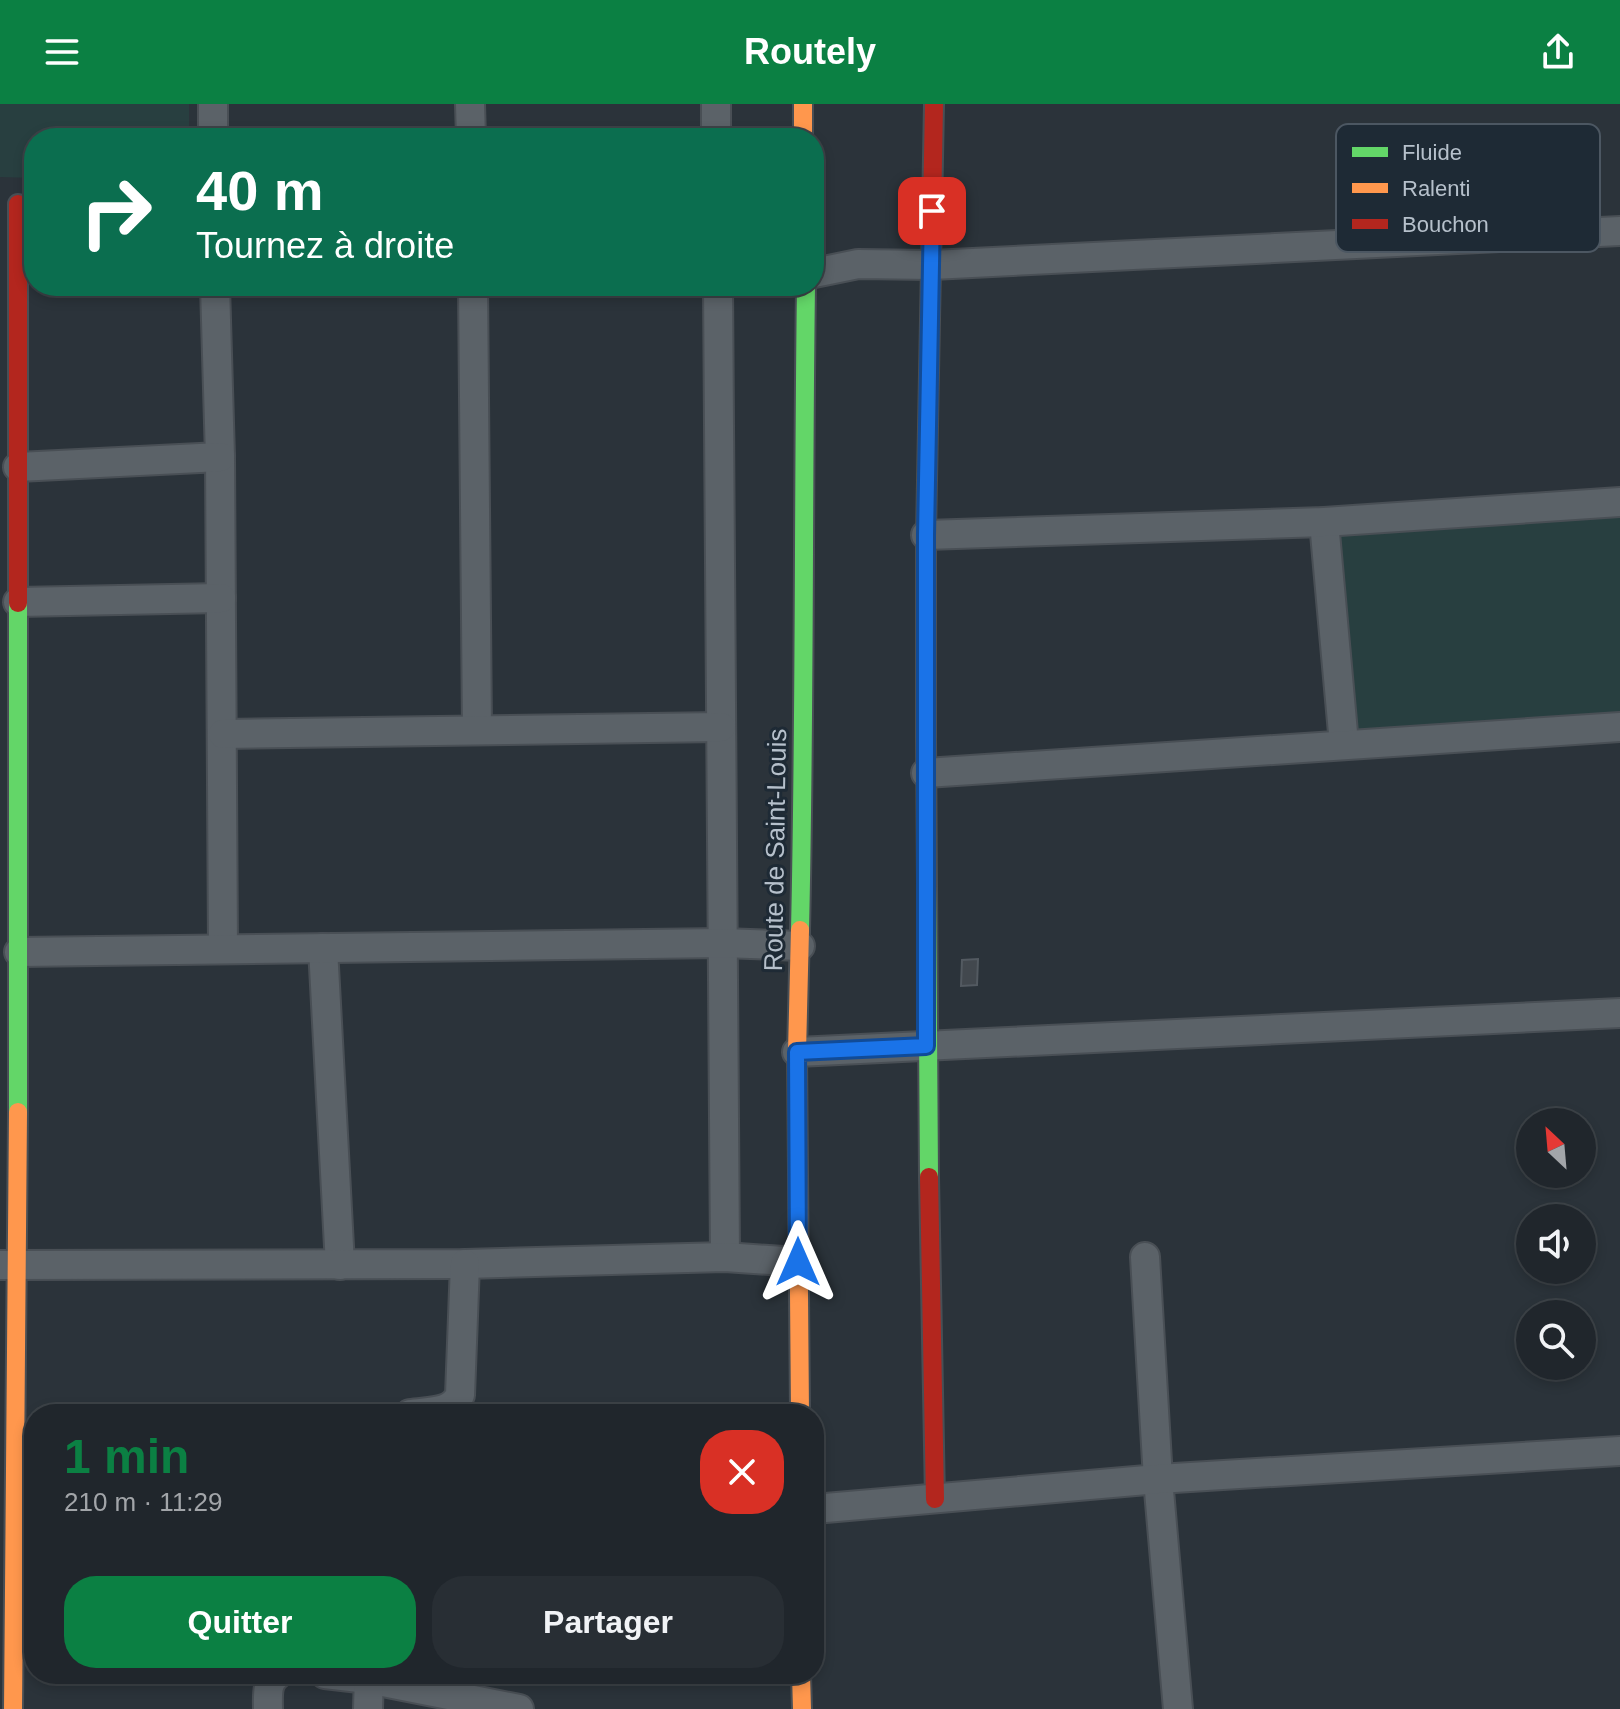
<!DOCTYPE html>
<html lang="fr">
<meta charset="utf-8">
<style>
body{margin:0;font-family:Helvetica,sans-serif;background:#282e34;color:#f1f3f6;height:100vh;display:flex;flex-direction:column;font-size:30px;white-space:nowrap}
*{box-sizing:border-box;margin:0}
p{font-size:26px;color:#a2a5a9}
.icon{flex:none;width:44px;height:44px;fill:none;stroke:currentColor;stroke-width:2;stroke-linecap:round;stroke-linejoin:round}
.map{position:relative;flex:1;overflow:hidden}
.side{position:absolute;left:24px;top:1300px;width:800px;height:280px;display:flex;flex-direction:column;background:#20262c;border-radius:32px;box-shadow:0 4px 12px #0003,0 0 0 2px #3d4348}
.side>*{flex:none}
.guide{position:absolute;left:24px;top:24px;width:800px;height:168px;border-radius:32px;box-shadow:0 4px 12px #0003,0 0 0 2px #3d4348;background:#0b6e4f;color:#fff;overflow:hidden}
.needle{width:52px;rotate:334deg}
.controls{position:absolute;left:1516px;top:1004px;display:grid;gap:16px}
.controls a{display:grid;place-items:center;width:80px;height:80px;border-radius:50%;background:#20262c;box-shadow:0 4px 12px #0003,0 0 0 2px #3d4348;font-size:40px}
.pin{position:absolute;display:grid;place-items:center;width:68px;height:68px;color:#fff;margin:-34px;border-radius:16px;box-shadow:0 4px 12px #0006}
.me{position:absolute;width:88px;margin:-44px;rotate:0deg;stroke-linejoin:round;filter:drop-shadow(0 0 6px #0008)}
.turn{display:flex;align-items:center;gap:28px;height:168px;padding:0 40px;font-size:36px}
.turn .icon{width:104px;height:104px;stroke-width:2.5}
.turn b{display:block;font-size:56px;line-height:68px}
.round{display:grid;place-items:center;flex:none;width:84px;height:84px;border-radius:32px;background:#282e34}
.overview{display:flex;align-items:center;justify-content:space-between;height:136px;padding:0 40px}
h1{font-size:48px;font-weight:700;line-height:60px;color:#0b8043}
.primary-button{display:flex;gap:16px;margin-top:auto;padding:16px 40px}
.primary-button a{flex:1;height:92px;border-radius:32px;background:#0b8043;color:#fff;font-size:32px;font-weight:700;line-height:92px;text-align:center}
.primary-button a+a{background:#282e34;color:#f1f3f6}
header{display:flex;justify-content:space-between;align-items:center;height:104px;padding:0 40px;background:#0b8043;color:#fff;font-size:36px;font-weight:700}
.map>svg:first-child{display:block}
</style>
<header><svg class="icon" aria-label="menu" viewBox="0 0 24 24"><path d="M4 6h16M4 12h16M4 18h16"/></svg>Routely<svg class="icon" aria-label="share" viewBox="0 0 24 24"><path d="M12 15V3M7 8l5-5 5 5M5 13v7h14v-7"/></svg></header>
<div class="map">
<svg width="1620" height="1605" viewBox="0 0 1620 1605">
<rect width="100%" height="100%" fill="#2b333a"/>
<g fill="#283f40">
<polygon points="0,0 189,0 189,34 34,34 34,74 0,73"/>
<polygon points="1620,398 1620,623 1344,640 1324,418"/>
</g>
<polygon fill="#42484e" stroke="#535a61" stroke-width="2" points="978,855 977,881 961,882 962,856"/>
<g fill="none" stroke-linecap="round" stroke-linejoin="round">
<g stroke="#494f55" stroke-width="32">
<g id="street">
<polyline points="213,0 213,34"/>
<polyline points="470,0 471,34"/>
<polyline points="716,0 716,34"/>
<polyline points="814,169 858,160 932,161 1620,127"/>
<polyline points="215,182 220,353 223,845"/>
<polyline points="473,182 477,626"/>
<polyline points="718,182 725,1153"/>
<polyline points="18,363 220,353"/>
<polyline points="1324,418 1344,640"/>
<polyline points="926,431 1324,418 1620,398"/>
<polyline points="18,498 221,494"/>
<polyline points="223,630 721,623"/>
<polyline points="926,669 1620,623"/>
<polyline points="323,844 340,1161"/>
<polyline points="19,848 723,839 800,842"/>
<polyline points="797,948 1620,909"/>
<polyline points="1145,1153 1158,1375 1178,1605"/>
<polyline points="1,1161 465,1160 725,1153 798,1158"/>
<path d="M 410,1310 C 429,1307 451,1310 460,1291 L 465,1160"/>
<polyline points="814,1405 1158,1375 1620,1347"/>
<polyline points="325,1570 368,1575 519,1605"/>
<path d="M 268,1605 C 268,1592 266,1578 278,1570"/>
<polyline points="368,1605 369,1570"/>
</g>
</g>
<g stroke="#494f55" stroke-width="22">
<g id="fast">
<polyline points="18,499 18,1008"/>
<polyline points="926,634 929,1073"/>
<path d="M 800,826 C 805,611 803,397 806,182"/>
</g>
</g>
<g stroke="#494f55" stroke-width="22">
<g id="slow">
<polyline points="803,0 803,34"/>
<polyline points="800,1310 797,948 800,826"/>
<polyline points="801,1570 802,1605"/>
<polyline points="13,1605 18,1008"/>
</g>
</g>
<g stroke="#494f55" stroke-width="22">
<g id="jam">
<polyline points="18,100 18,499"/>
<polyline points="926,634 926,431 934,0"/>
<polyline points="929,1073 935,1395"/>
</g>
</g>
<use href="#street" stroke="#5b6268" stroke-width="28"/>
<use href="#fast" stroke="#63d668" stroke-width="18"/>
<use href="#slow" stroke="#ff974d" stroke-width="18"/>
<use href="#jam" stroke="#b3261e" stroke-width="18"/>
</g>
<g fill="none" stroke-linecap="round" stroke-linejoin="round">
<g stroke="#114b97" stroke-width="20">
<polyline id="route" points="798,1158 797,948 926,942 926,431 932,107"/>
</g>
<use href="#route" stroke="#1a73e8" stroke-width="14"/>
</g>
<g text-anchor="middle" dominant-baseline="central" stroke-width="6" stroke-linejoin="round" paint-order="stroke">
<g font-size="26" fill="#b6c0cb" stroke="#1e2a35">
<text transform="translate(775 746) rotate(-89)">Route de Saint-Louis</text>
</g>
</g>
<rect x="1336" y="20" width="264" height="128" rx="12" fill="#1e2a35" stroke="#4c5762" stroke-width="2"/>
<rect x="1352" y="43" width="36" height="10" fill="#63d668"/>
<rect x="1352" y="79" width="36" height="10" fill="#ff974d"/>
<rect x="1352" y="115" width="36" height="10" fill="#b3261e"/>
<g font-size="22" fill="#b6c0cb">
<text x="1402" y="56">Fluide</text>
<text x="1402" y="92">Ralenti</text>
<text x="1402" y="128">Bouchon</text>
</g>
</svg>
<div class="controls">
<a><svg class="needle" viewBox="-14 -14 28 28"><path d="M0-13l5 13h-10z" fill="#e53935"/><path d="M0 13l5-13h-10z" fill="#a2a5a9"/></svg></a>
<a><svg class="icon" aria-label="sound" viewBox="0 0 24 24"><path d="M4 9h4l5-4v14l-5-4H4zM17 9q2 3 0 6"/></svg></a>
<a><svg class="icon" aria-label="search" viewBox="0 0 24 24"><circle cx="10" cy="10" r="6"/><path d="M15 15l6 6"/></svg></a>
</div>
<div class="pin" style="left:932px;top:107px;background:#d93025"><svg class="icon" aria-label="arrive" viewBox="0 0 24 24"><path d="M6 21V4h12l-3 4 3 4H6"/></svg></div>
<svg class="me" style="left:798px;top:1158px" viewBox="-20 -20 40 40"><path d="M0-17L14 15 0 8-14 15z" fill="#1a73e8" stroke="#fff" stroke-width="4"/></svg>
<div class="guide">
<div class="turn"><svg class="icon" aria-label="right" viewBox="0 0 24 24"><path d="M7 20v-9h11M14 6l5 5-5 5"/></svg><div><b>40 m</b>Tournez à droite</div></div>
</div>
<section class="side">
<div class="overview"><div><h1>1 min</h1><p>210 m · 11:29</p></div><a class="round" style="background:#d93025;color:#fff"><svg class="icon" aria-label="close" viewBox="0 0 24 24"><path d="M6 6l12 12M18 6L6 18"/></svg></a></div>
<div class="primary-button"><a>Quitter</a><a>Partager</a></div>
</section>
</div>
